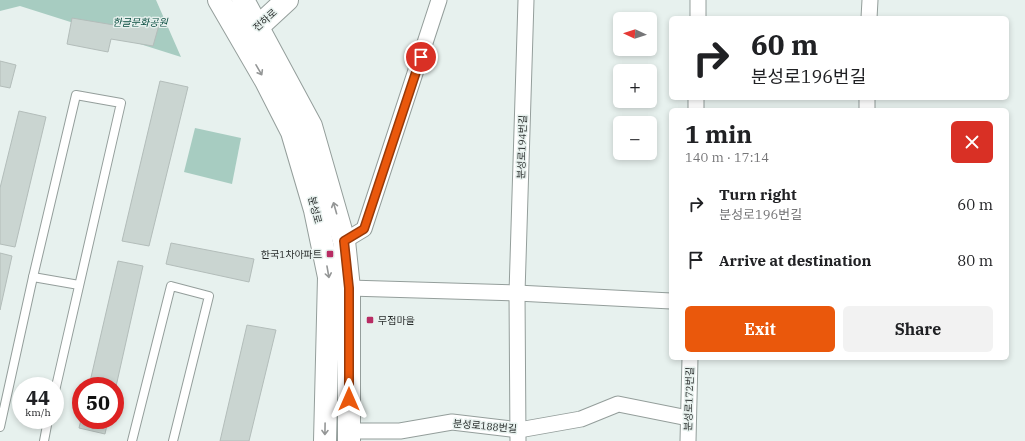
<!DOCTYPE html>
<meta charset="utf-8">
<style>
body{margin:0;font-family:"IBM Plex Serif","Noto Sans KR",serif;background:#f2f2f2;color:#202124;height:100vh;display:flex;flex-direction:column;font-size:15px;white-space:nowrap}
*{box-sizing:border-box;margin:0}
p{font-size:13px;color:#757577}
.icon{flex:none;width:22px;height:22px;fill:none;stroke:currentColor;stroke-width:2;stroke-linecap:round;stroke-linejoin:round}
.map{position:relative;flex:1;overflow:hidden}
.side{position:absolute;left:669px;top:108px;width:340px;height:252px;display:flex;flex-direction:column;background:#fff;border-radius:6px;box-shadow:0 2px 6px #0003}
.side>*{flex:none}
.banner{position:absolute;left:669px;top:16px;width:340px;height:84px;border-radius:6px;box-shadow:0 2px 6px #0003;background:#fff;color:#202124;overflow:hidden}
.needle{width:26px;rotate:274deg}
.tools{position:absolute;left:613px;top:12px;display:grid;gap:8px}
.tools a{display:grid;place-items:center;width:44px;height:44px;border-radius:6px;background:#fff;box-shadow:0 2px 6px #0003;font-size:20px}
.speed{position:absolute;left:12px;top:377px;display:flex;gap:8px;font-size:20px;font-weight:700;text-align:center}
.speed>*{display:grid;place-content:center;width:52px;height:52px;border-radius:50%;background:#fff;box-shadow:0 2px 6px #0003;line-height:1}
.speed small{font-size:10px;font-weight:400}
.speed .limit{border:6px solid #d22;background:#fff;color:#111}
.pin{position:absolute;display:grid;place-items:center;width:34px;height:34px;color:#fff;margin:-17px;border:2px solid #fff;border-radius:50%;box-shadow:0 1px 4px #0007}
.me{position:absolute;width:44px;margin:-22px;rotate:0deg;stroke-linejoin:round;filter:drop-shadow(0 0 3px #0008)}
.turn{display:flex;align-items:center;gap:14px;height:84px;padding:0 16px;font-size:18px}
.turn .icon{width:52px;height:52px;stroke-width:2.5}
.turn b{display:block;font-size:28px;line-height:34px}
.round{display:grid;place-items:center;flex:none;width:42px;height:42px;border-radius:6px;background:#f2f2f2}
.overview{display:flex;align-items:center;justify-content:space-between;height:68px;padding:0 16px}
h1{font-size:24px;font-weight:700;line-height:30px}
.primary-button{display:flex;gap:8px;margin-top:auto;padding:8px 16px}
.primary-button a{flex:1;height:46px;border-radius:6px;background:#ea580c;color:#fff;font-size:16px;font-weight:700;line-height:46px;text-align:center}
.primary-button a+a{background:#f2f2f2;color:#202124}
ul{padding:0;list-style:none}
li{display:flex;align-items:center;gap:12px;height:56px;padding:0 16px}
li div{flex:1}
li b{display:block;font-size:15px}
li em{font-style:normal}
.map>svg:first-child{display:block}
</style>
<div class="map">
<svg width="1025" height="441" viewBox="0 0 1025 441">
<rect width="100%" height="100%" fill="#e7f1ee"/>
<g fill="#a7ccc1">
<polygon points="0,0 156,0 181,57 20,6 0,11"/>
<polygon points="195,128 241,138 232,184 184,172"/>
</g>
<g fill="#cad5d1" stroke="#b3bdba">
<polygon points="116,17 159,25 153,46 111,39 108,52 67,44 72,18 114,25"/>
<polygon points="0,61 16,65 10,88 0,86"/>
<polygon points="160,81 188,87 149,246 122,241"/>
<polygon points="19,111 46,117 15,247 0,244 0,188"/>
<polygon points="171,243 254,259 249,282 166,264"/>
<polygon points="0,253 12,256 0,310"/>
<polygon points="118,261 143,266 115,391 115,386 89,386"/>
<polygon points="247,325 276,330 249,441 220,441"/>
<polygon points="81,420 108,420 105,434 79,428"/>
</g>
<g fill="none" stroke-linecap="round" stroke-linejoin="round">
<g stroke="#949e9b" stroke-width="10">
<g id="service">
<polyline points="33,277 79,285"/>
<polyline points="0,427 33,277 76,95 121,103 55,391"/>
<polyline points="44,441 48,420"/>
<polyline points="132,441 171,286 209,296 173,441"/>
</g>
</g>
<g stroke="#949e9b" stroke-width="17">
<g id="minor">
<polyline points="698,18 698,0"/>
<polyline points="869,18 870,0"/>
<polyline points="696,110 696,98"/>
<polyline points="867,110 867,98"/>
<polyline points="344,241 364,229 439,0"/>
<polyline points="349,288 517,293 671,301"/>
<polyline points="349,431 400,431 452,422 519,430 581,419 618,404 688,418"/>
<polyline points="518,441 517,293 526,0"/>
<polyline points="688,441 690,358"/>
</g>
</g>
<g stroke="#949e9b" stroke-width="24">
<g id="secondary">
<polyline points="219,0 266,81 292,132 315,210 329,277 325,441"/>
<polyline points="243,0 311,126 344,241 349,288 349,441"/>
<polyline points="248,36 287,0"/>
</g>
</g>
<use href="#service" stroke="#fff" stroke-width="8"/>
<use href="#minor" stroke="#fff" stroke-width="15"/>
<use href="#secondary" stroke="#fff" stroke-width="22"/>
</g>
<defs><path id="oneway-shaft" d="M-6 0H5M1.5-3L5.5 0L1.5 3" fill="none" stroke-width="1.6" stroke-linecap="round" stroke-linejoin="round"/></defs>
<g stroke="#949696">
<use href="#oneway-shaft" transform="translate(259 70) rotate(60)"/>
<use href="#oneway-shaft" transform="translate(335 208) rotate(-106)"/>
<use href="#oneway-shaft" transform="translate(328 272) rotate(80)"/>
<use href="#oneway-shaft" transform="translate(325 429) rotate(91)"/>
</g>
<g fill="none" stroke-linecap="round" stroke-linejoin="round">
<g stroke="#983908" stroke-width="10">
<polyline id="route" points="349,399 349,288 344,241 364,229 421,57"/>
</g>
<use href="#route" stroke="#ea580c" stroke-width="7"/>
</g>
<g fill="#b82c63" stroke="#e7f1ee" stroke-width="1.5">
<rect x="326" y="250" width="8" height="8" rx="2"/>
<rect x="366" y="316" width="8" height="8" rx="2"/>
</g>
<g text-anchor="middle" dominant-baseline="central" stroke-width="3" stroke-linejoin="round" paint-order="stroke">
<g font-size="10" fill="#2a2e2d" stroke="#e7f1ee">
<text transform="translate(265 20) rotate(-42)">전하로</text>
<text transform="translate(522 147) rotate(-88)">분성로194번길</text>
<text transform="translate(315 210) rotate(76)">분성로</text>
<text transform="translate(689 399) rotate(-88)">분성로172번길</text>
<text transform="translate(485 426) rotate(5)">분성로188번길</text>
</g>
<g font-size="10" font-style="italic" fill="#084b3e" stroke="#e7f1ee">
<text x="140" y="22">한글문화공원</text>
</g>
<g font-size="10" fill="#2a2e2d" stroke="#e7f1ee" text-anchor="end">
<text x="322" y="254">한국1차아파트</text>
<text x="378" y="320" text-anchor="start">무접마을</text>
</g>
</g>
</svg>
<div class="tools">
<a><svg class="needle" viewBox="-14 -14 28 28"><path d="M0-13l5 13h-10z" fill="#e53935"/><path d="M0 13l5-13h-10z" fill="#757577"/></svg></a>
<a>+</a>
<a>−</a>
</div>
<div class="speed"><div>44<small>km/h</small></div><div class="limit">50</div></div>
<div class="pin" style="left:421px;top:57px;background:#d93025"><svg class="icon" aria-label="arrive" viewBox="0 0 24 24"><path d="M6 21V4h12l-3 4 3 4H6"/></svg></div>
<svg class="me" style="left:349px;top:399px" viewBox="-20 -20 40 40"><path d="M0-17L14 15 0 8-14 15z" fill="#ea580c" stroke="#fff" stroke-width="4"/></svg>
<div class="banner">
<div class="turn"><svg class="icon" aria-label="right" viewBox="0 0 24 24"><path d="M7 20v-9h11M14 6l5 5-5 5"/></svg><div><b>60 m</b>분성로196번길</div></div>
</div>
<section class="side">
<div class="overview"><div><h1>1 min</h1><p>140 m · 17:14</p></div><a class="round" style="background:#d93025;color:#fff"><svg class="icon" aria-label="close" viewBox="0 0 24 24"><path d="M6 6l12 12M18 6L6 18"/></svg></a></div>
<ul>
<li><svg class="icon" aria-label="right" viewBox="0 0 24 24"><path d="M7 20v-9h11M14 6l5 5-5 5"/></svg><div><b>Turn right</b><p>분성로196번길</p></div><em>60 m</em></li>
<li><svg class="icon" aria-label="arrive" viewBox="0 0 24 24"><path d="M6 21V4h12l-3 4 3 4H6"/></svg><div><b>Arrive at destination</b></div><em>80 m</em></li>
</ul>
<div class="primary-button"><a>Exit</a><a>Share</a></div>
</section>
</div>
